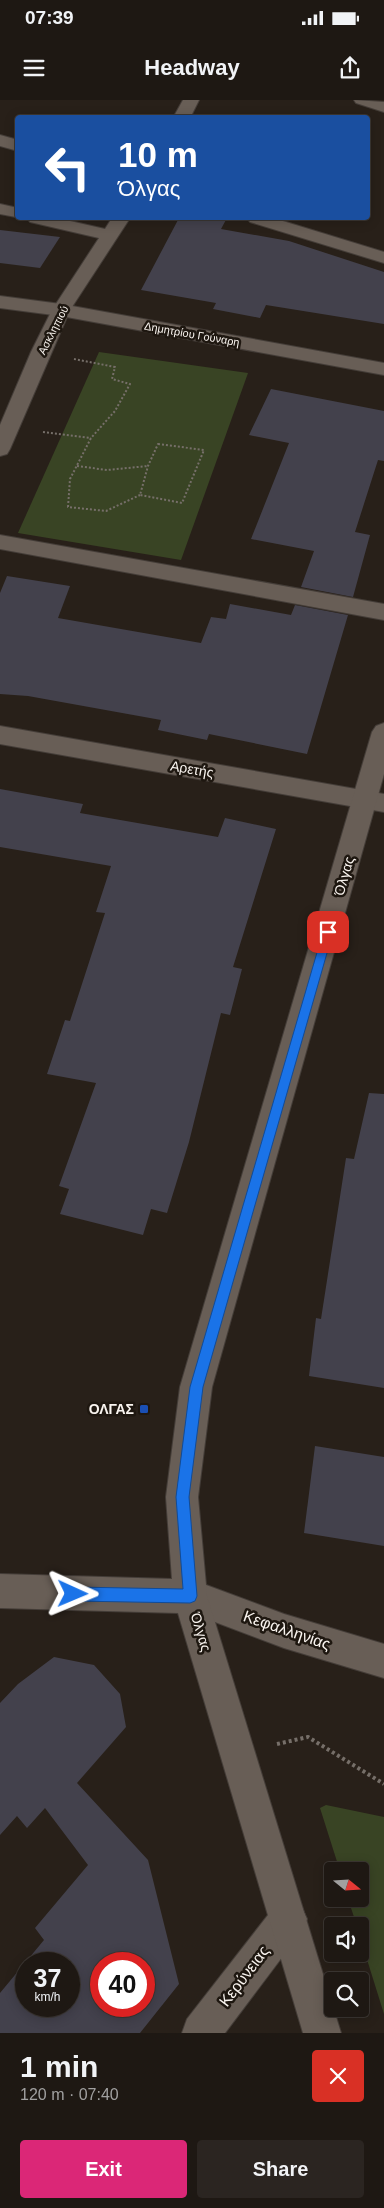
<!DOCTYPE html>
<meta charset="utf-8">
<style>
body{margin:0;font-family:Arial,sans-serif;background:#2b2521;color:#f1f3f6;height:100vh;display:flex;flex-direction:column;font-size:19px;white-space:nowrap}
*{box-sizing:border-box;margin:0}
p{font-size:16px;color:#a1a0a0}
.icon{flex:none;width:28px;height:28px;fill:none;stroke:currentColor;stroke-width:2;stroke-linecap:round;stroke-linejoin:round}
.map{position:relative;height:1933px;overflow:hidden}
.side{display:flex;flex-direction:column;background:#1e1813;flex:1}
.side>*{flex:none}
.top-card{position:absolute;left:15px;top:15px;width:355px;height:105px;border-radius:5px;box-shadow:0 2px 12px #0003,0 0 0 1px #3c3733;background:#1a4fa0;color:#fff;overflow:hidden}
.needle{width:32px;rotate:108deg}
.buttons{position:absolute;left:324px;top:1762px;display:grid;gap:10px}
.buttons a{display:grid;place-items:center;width:45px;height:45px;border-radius:5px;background:#1e1813;box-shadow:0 2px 12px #0003,0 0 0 1px #3c3733;font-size:25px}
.speed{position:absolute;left:15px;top:1852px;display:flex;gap:10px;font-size:25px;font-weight:700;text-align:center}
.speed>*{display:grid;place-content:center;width:65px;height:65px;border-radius:50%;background:#1e1813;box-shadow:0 2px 12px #0003,0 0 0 1px #3c3733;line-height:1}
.speed small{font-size:12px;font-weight:400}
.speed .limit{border:8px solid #d22;background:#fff;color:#111}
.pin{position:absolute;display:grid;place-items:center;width:42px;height:42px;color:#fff;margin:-21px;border-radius:10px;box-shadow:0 2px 8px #0006}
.me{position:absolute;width:55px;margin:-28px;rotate:91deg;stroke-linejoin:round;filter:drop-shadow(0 0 4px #0008)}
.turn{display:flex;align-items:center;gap:18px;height:105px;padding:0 20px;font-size:22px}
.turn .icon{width:65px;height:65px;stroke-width:2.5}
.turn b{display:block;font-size:35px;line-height:42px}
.round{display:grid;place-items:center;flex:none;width:52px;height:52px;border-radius:5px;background:#2b2521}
.head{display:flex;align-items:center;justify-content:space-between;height:85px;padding:0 20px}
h1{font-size:30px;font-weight:700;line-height:38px}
.cta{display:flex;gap:10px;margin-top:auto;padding:10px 20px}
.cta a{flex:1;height:58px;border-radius:5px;background:#db2777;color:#fff;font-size:20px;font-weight:700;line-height:58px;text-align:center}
.cta a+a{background:#2b2521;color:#f1f3f6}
.status{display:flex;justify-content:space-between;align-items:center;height:35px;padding:0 25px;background:#1e1813;direction:ltr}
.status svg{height:14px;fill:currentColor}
header{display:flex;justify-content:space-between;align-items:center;height:65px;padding:0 20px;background:#1e1813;font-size:22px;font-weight:700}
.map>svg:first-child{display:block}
</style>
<div class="status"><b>07:39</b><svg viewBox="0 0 49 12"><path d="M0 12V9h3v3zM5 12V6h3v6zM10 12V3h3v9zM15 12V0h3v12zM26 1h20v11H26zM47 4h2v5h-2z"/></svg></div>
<header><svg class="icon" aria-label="menu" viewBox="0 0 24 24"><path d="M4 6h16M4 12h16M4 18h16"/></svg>Headway<svg class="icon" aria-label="share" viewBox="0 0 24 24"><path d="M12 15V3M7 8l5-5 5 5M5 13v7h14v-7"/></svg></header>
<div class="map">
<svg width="384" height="1933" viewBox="0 0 384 1933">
<rect width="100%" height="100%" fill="#282019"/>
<g fill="#394424">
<polygon points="99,252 248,273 181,460 18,433"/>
<polygon points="326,1705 384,1717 384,1914 360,1837 360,1826 357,1826 348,1799 360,1799 360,1771 340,1771 320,1708"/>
</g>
<g fill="#43414c" fill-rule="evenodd">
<polygon points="179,118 227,118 221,129 289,141 384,172 384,224 266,205 260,218 213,209 216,203 141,190"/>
<polygon points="0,130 60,137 40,168 0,163"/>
<polygon points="271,289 384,311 384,361 378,360 355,432 370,435 353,497 301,487 314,451 251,439 289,343 249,335"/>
<polygon points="7,476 70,486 58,518 201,543 211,517 226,519 230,504 291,515 295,505 348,515 307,654 209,634 207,640 158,630 161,620 28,596 0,594 0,493"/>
<polygon points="0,689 83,704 80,713 218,737 225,718 276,729 233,867 242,869 230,915 221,913 189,1042 167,1113 151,1109 143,1135 60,1114 69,1089 59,1086 96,983 47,974 65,920 70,921 105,813 96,812 111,766 0,747"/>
<polygon points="369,993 384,994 384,1288 309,1276 316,1218 321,1219 346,1058 354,1059"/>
<polygon points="315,1346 384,1357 384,1446 304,1433"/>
<path d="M 54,1557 L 94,1565 L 120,1594 L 126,1627 L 77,1683 L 148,1760 L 179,1884 L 140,1933 L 0,1933 L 0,1893 L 44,1840 L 35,1828 L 88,1765 L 45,1708 L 27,1728 L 17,1716 L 0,1735 L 0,1603 L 18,1584 ZM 26,1864 L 69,1864 L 69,1906 L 26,1906 ZM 101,1864 L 144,1864 L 144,1906 L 101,1906 Z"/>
</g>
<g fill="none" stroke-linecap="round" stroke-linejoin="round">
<g stroke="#443d38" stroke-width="2">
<g id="street">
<polygon points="183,0 199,0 190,18 173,18"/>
<polygon points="354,0 384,2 384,12 356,3"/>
<polygon points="0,35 18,40 18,51 0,46"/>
<polygon points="0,104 18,108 18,118 21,118 0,114"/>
<polygon points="27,118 57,118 105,129 112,118 130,118 70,210 10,349 7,354 0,356 0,325 31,252 52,210 99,138 30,122"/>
<polygon points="247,118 273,118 384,152 384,163 250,122"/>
<polygon points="0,435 384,504 384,520 0,449"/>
<polygon points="0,626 384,694 384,712 0,644"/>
<polygon points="190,1479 284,1514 384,1544 384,1578 284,1548 178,1508 173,1496 178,1484"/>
<polygon points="288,1800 301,1806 307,1819 301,1832 225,1933 182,1933 187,1919 275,1806"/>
</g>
</g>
<g stroke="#443d38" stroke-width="2">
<g id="secondary">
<polygon points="0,196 61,204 384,263 384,275 61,216 0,208"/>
<polygon points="384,623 384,674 212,1287 198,1397 207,1496 341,1933 303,1933 178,1513 0,1508 0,1474 172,1479 166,1397 180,1287 372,632 376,626"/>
</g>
</g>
<g stroke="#766f69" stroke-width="2" stroke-dasharray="2 2" stroke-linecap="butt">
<polyline points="74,259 115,267 112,279 130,284 115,311 91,338 70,379 68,407 106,411 140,395"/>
<polyline points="43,332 91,338"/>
<polygon points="158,344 204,350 182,403 140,395 148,366"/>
<polyline points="77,366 107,370 148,366"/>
</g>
<polyline stroke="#766f69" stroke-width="4" stroke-dasharray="3 3" stroke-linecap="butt" points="277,1644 308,1637 384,1684"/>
<use href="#street" fill="#685e56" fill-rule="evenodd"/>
<use href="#secondary" fill="#685e56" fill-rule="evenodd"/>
</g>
<polygon fill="#1a73e8" stroke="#114b97" points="328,828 333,832 203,1287 189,1397 197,1496 195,1501 190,1503 73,1501 68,1499 66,1494 68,1489 73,1487 183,1489 176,1397 190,1287 323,832"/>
<rect fill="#1a4fb4" stroke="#1e1710" stroke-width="2" x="139" y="1304" width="10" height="10" rx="2.5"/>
<g text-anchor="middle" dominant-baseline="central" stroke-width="5" stroke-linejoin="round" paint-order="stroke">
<g font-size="11" fill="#f9f4ef" stroke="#1e1710">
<text transform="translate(53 230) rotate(-63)">Ασκληπιού</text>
<text transform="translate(192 234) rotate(10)">Δημητρίου Γούναρη</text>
</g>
<g font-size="14" fill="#f9f4ef" stroke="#1e1710">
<text transform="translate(192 669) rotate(10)">Αρετής</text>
<text transform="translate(344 776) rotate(-74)">Όλγας</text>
<text transform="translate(201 1532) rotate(73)">Όλγας</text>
</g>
<g font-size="14" font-weight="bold" fill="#f9f4ef" stroke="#1e1710" text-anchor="end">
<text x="134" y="1309">ΟΛΓΑΣ</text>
</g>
<g font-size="16" fill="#f9f4ef" stroke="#1e1710">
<text transform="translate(287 1530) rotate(19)">Κεφαλληνίας</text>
<text transform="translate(244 1876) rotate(-53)">Κερύνειας</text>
</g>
</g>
</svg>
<div class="buttons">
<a><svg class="needle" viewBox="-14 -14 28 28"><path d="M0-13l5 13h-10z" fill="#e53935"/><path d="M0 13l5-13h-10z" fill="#a1a0a0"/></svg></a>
<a><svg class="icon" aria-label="sound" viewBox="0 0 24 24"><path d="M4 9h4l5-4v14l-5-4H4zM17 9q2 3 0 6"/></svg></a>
<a><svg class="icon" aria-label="search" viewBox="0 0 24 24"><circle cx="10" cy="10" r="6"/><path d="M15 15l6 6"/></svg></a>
</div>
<div class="speed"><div>37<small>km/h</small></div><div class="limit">40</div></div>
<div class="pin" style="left:328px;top:832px;background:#d93025"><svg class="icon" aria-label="arrive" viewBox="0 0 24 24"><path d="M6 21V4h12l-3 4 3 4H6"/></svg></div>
<svg class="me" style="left:73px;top:1494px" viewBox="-20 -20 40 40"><path d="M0-17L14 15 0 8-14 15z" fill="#1a73e8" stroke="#fff" stroke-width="4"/></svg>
<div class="top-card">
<div class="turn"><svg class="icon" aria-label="left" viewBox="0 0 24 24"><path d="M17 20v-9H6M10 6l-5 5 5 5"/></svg><div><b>10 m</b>Όλγας</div></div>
</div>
</div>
<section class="side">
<div class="head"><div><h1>1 min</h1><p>120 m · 07:40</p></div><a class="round" style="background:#d93025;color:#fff"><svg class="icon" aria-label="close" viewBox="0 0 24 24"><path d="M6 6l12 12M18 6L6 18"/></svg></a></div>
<div class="cta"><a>Exit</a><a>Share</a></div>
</section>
